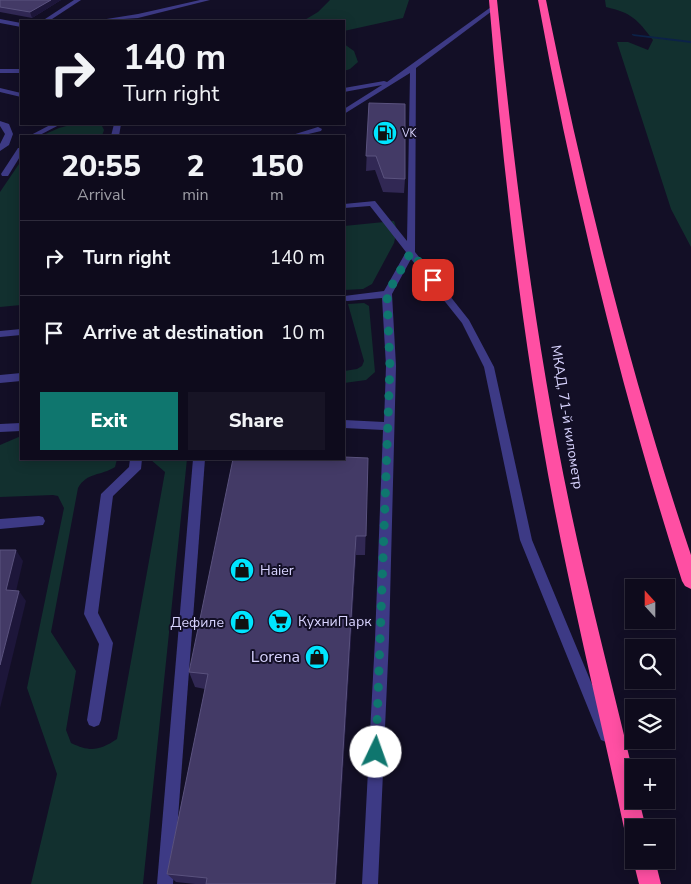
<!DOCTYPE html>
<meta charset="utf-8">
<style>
body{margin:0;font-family:"Nunito Sans",sans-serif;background:#171425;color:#f1f3f6;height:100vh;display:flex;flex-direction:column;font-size:19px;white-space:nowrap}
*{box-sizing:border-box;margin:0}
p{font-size:16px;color:#9b9ba3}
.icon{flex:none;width:28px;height:28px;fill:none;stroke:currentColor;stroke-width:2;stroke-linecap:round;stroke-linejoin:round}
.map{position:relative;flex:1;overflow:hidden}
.sheet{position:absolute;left:20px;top:135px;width:325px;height:325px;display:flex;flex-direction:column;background:#0e0b1c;border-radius:0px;box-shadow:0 2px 12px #0003,0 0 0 1px #2e2b3b}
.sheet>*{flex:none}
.banner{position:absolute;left:20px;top:20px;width:325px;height:105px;border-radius:0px;box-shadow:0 2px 12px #0003,0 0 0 1px #2e2b3b;background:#0e0b1c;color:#f1f3f6;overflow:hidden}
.needle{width:32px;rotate:339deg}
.fabs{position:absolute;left:625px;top:579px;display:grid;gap:10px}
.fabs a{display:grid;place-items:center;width:50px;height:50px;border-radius:0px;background:#0e0b1c;box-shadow:0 2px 12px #0003,0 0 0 1px #2e2b3b;font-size:25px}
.pin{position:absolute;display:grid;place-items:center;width:42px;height:42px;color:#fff;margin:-21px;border-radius:10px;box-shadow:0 2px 8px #0006}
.me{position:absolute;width:55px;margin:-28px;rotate:3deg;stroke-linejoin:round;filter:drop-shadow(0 0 4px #0008)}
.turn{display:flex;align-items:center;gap:18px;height:105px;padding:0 20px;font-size:22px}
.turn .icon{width:65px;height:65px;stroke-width:2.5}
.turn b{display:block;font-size:35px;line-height:42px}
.eta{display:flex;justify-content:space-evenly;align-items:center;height:85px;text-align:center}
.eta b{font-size:30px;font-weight:800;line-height:35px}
.cta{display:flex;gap:10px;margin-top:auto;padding:10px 20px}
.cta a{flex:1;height:58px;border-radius:0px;background:#0f766e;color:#fff;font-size:20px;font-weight:800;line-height:58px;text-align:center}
.cta a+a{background:#171425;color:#f1f3f6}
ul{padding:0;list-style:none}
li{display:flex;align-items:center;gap:15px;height:75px;padding:0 20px;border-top:1px solid #2e2b3b}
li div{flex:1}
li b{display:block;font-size:19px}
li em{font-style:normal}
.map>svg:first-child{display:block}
</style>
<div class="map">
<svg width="691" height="884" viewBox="0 0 691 884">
<rect width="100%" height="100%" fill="#130f26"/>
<g fill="#12302f">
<polygon points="330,0 409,0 403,18 344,31 344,21 303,21 318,12"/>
<path d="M 605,0 L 691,0 L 691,247 L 671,209 L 617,42 L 628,42 L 648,50 L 653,40 C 637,19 632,13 606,7 Z"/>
<polygon points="344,44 354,51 358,62 350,69 344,71"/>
<polygon points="74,124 101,124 104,130 102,136 41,136 59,128"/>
<polygon points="21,161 21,305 0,307 0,192"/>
<polygon points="394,221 397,230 394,243 372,284 363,289 344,290 344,226"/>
<polygon points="364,303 369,306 375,372 366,380 344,383 344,371 357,369 362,366 364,361 348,304"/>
<path d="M 21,436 L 21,459 L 117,459 L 115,467 C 101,476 87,472 78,488 L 51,632 L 76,671 L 66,730 L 71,743 C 90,752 99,751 117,739 L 165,472 L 150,459 L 187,459 L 143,884 L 31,884 L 57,774 L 27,688 L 64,508 L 58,496 L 53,495 L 0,497 L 0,445 Z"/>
</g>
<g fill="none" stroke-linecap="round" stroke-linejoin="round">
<polygon fill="#0c2248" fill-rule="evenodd" points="632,34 691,41 691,43 634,36 632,35"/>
<g fill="#3d3a85" fill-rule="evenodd">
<polygon points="74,0 81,0 49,21 42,21"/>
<polygon points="200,0 210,0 138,18 94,21 138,14"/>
<polygon points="491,7 496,8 416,68 415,252 469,320 494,367 532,540 613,735 611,740 606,742 601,740 520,540 484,367 462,323 411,259 392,294 396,366 389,639 378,884 362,884 375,639 383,430 344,428 344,420 384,422 386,366 382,298 347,301 344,300 344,296 384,291 406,252 370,206 344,208 344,204 375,201 407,241 410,73 344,114 344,109 382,85 344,92 344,88 384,81 387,82"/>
<polygon points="0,19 21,23 21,27 0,23"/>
<rect x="0" y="69" width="21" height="4"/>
<polygon points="0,88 21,93 21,97 0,92"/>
<polygon points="52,124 61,124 38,136 29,136"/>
<polygon points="114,124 121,124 119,136 111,136"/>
<polygon points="318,127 322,129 321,131 300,136 289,136"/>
<polygon points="18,148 21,148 21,155 8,176 2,176 1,174"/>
<polygon points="21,329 21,335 0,337 0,331"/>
<polygon points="21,373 21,381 0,383 0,375"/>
<polygon points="21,423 21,431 0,432 0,424"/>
<polygon points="130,459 142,459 141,469 113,496 98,613 113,643 101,720 99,725 94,727 89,725 87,720 99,644 84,614 101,494 129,467"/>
<polygon points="193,459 205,459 173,884 157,884"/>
<polygon points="39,516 43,517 45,521 43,525 0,529 0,519"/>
</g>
<polygon fill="#3d3a85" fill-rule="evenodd" points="0,121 9,124 13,134 9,145 0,151 0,144 5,134 0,126"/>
<g fill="#ff4fa3" fill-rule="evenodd">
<path d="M 489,0 L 497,0 C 514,169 535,340 570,507 C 589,597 613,687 634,777 L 634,800 L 639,800 L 646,828 L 634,828 L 634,838 L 627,836 L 624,828 C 601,721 575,614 554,506 C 522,339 503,169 489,0 Z"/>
<path d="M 538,0 L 546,0 C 584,188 630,374 691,555 L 691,589 L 685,586 L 682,581 C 621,390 574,197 538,0 Z"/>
<polygon points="634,858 634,860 655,860 661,884 639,884 633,860"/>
</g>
</g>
<g fill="#312854">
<polygon points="0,0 61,0 32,18 0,12"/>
<polygon points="369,103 405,179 404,193 383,192 375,170 366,171"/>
<polygon points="368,458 365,555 356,555 336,884 195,884 176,882 167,874 205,689 195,687 189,672"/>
</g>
<g fill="#1d163a">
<polygon points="51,0 61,0 32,18 30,12"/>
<polygon points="356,536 356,555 336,884 335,884"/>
<polygon points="16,550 23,561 14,600 6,590"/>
<polygon points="19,591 26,601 0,708 0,665"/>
</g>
<g fill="#433a66" stroke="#5a527e">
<polygon points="0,0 51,0 30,12 0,7"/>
<polygon points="369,103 405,104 405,179 384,178 376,156 366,156"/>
<polygon points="344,457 368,458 366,536 356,536 335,884 206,884 207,878 167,874 208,674 189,672 233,459 344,459"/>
<polygon points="0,550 16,550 6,590 19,591 0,665"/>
</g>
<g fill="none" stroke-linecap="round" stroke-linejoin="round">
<polyline stroke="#0f766e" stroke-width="9" stroke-dasharray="0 16.2" points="376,752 390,366 387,294 411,252 433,280"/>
</g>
<defs>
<g id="fuel-disc" transform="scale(1.25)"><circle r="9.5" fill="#00e5ff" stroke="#130f26"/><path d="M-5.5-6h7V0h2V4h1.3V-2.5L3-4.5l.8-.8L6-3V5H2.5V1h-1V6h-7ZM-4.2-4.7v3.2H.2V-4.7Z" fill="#111"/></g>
<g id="shop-disc" transform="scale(1.25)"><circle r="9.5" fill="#00e5ff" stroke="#130f26"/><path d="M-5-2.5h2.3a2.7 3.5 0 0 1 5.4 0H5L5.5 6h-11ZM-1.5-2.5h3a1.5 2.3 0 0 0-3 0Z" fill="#111"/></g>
<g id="supermarket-disc" transform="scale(1.25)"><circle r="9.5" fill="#00e5ff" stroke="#130f26"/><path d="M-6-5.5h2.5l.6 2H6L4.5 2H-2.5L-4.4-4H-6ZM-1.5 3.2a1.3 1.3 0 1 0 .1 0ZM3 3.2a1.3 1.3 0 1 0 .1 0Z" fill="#111"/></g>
</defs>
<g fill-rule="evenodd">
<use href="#fuel-disc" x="385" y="133"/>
<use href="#shop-disc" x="242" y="570"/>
<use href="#supermarket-disc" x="280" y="621"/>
<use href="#shop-disc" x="242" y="622"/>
<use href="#shop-disc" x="317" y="657"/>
</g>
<g text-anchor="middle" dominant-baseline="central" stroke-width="4" stroke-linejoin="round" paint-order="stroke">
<g font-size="11" fill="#d9d4ff" stroke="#130f26" text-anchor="start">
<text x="402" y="133">VK</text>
</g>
<g font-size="14" fill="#d9d4ff" stroke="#130f26">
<text transform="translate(567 417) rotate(81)">МКАД, 71-й километр</text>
</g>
<g font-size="14" fill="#d9d4ff" stroke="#130f26" text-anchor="start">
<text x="260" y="570">Haier</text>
<text x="298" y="621">КухниПарк</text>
<text x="224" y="622" text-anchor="end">Дефиле</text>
</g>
<g font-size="16" fill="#d9d4ff" stroke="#130f26" text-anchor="end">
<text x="300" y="657">Lorena</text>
</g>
</g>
</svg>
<div class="fabs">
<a><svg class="needle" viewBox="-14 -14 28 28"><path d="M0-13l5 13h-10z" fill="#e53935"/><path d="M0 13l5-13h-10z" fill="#9b9ba3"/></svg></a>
<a><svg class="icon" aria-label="search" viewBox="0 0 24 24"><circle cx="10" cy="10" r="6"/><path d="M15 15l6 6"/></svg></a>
<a><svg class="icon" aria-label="layers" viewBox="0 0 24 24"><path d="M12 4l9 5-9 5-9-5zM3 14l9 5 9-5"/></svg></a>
<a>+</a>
<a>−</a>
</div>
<div class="pin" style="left:433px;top:280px;background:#d93025"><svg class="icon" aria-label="arrive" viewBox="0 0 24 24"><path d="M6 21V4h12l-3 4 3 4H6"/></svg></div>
<svg class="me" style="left:376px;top:752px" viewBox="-20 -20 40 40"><circle r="19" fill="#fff"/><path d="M0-13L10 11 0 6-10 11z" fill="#0f766e"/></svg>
<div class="banner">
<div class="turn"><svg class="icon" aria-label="right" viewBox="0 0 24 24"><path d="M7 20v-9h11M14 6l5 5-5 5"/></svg><div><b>140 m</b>Turn right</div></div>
</div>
<section class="sheet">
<div class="eta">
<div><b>20:55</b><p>Arrival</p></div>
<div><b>2</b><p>min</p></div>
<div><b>150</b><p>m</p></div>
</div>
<ul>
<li><svg class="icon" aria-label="right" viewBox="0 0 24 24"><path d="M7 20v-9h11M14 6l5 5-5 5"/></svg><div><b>Turn right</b></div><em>140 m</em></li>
<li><svg class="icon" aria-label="arrive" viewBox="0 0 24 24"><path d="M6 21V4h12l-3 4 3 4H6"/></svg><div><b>Arrive at destination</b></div><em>10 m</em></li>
</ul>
<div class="cta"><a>Exit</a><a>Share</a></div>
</section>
</div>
